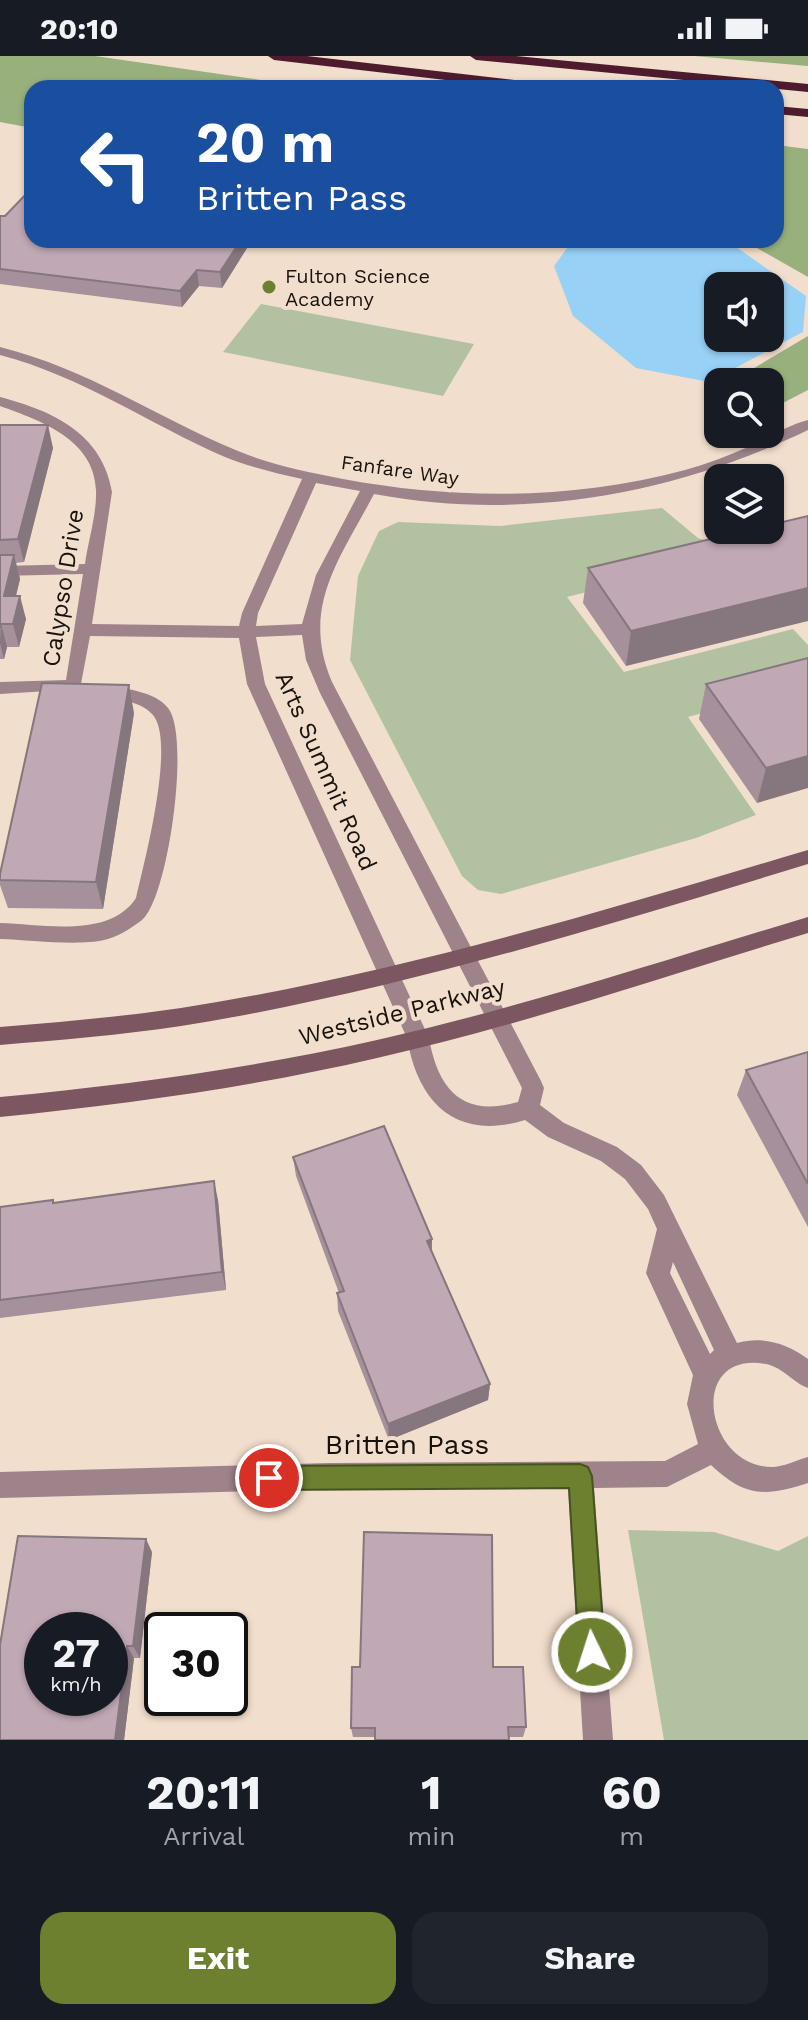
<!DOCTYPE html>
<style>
body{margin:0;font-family:"Work Sans",sans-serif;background:#20242c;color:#f1f3f6;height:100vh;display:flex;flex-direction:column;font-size:30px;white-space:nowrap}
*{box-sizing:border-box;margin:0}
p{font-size:26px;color:#9ea1a6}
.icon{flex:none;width:44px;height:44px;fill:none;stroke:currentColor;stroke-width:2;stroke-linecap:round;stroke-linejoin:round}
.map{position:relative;height:1684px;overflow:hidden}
.sheet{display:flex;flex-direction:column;background:#171b24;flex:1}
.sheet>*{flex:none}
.guide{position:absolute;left:24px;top:24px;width:760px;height:168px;border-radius:24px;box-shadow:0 2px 6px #0004;background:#1a4fa0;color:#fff;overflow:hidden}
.fabs{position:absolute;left:704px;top:216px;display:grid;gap:16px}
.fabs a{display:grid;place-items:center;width:80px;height:80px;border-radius:16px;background:#171b24;box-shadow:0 2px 6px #0004;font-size:40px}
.speed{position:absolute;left:24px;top:1556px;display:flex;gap:16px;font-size:40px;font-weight:700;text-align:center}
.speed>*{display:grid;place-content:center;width:104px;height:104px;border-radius:50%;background:#171b24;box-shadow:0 2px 6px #0004;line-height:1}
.speed small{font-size:20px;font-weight:400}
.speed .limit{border:4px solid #111;border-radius:12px;background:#fff;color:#111}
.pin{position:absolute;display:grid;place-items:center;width:68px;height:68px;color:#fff;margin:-34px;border:4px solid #fff;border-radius:50%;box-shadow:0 2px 8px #0007}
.me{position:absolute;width:88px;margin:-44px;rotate:356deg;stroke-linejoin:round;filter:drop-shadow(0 0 6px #0008)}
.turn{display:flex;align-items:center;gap:28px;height:168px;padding:0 40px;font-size:36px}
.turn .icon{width:104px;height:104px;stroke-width:2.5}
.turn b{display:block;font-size:56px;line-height:68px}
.eta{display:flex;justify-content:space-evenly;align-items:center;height:136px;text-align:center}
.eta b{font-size:48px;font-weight:700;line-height:56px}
.cta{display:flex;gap:16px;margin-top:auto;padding:16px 40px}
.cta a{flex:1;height:92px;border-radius:24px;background:#6c8030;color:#fff;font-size:32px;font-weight:700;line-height:92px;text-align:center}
.cta a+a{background:#20242c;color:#f1f3f6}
.status{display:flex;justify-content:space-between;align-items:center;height:56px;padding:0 40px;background:#171b24;direction:ltr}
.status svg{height:22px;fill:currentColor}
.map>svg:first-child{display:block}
</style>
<div class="status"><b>20:10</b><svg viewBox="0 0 49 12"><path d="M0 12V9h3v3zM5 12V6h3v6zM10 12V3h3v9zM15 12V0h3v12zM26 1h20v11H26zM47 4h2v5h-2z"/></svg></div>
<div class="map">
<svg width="808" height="1684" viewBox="0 0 808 1684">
<rect width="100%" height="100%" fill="#f2decd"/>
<g fill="#b2c2a1">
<polygon points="261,248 474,288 443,340 223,296"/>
<polygon points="662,452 698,482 737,494 734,499 567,541 624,616 793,573 808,589 808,628 688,661 756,759 696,782 501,838 478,834 462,820 350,604 358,520 379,475 398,466 500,470"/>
<polygon points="628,1474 714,1476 778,1495 808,1480 808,1684 664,1684"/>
</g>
<g fill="#98b17c">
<polygon points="0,0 95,0 316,32 32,32 32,72 0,66"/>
<polygon points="694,0 808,0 808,10"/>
<polygon points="776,89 808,93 808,221 743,184 776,184"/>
<polygon points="808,280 808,334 777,350 770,345 770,326 734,324"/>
</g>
<path fill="#98d1f6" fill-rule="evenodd" d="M 573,184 L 726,184 L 806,240 L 803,276 L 709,326 L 636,312 L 573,260 L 554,210 ZM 718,230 L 770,230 L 770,282 L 718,282 Z"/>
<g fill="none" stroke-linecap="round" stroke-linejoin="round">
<g fill="#9f838b" fill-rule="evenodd">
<path d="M 0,291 C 88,313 156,361 238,395 C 271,409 308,416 343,423 C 457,444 572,444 685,414 C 706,408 728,400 748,391 C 768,383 787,369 808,364 L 808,374 C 673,439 523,466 374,438 C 340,503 300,551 332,626 L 541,1025 L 544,1032 L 540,1049 L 564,1067 L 617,1091 L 641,1109 L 664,1139 L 737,1287 C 763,1280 786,1287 808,1303 L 808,1332 C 792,1326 784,1312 766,1308 C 686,1294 705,1411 772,1411 C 783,1411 797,1404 808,1401 L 808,1427 C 765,1441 745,1441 711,1409 L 667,1431 L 594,1432 L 613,1684 L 583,1684 L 568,1432 L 329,1433 L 0,1442 L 0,1416 L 329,1407 L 665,1405 L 698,1388 L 687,1348 L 693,1319 L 646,1217 L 657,1173 L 648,1153 L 625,1123 L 601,1105 L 548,1081 L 525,1064 C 457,1085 418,1048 407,982 L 247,628 L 239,582 L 90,580 L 80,633 L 0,638 L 0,626 L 66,624 L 83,518 L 0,520 L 0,510 L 85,508 C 88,485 97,458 96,434 C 94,383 41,365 0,350 L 0,341 C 53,355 102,377 112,436 L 92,568 L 239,570 L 242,557 L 302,423 C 276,417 250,411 225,401 C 149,368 81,320 0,299 ZM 316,427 L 360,435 L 316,519 L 302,568 L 256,570 L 258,557 ZM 302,579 L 306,604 L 320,637 L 522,1032 L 518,1046 C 463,1062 438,1034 429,982 L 265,628 L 256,581 ZM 673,1206 L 714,1294 L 710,1298 L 670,1217 Z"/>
<path d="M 106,629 C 125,633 155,635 168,652 C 191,680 168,843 142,864 C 133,871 116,882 104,884 C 79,890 28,884 0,883 L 0,867 C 43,868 109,883 136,842 C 144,807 177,683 152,658 C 139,644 117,644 100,639 L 97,635 Z"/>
</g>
<g fill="#7c5661" fill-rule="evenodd">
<path d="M 808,794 L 808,808 C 602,871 394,936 181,970 C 121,979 60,984 0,989 L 0,971 C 60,966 121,961 181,952 C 394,919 602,855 808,794 Z"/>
<path d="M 808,861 L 808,877 C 665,920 523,969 377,1002 C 253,1031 127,1048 0,1061 L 0,1041 C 127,1029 253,1012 377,984 C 523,951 665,904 808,861 Z"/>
</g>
<g fill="#4d1b2d" fill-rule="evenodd">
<polygon points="268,0 307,0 549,28 556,32 515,32 274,4"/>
<polygon points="470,0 516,0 808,28 808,36 476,4"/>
<polygon points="776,50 808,53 808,61 776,58"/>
</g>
</g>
<g fill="#a5909b">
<polygon points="0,160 32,184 252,184 222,232 199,230 182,251 0,228"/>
<polygon points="0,369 53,392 24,506 16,507 20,523 16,540 26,563 19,591 7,591 4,603 0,603"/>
<polygon points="808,460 626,610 583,547 588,512"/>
<polygon points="808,602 757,747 699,663 706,628"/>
<polygon points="134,657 103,853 8,852 0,829 0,818"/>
<polygon points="808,996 808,1171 737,1039 746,1014"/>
<polygon points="293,1101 432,1183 432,1195 490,1328 488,1344 389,1384 338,1255 337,1237 339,1237 296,1120"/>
<polygon points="218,1144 226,1234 0,1262 0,1151"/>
<polygon points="152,1496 140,1602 134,1602 124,1684 0,1684"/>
<polygon points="493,1611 526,1671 523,1681 353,1681 351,1672"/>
</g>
<g fill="#86767e">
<polygon points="241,184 252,184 222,232 220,216"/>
<polygon points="197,214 199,230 182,251 180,235"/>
<polygon points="48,369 53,392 24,506 18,483"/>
<polygon points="14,499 20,523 10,563 4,540"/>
<polygon points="808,532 808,565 626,610 631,575"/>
<polygon points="20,540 26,563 19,591 13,568"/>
<polygon points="1,568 7,591 4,603 0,587"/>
<polygon points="129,629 134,657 103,853 96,826"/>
<polygon points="808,700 808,732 757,747 766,712"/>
<polygon points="214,1125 218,1144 226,1234 222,1216"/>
<polygon points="432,1183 431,1202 427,1185"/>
<polygon points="490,1328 488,1344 389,1384 388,1368"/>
<polygon points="146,1483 152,1496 140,1602 133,1590"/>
<polygon points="127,1590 134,1602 124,1684 115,1684"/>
</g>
<g fill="#c0a8b4" stroke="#86767e" stroke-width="2" fill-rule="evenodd">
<polygon points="32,132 32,184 241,184 220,216 197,214 180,235 0,213 0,160 5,160"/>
<polygon points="0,369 48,369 18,483 0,484"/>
<polygon points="808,460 808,532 631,575 588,512 749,474 770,474 770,469"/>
<polygon points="0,499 14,499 4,540 20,540 13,568 1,568 0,572"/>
<polygon points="808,602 808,700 766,712 706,628"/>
<polygon points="42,627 129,629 96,826 0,824 0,818"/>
<polygon points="808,996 808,1128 746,1014"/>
<polygon points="384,1070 432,1183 427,1185 490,1328 388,1368 337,1237 344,1235 293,1101"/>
<polygon points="214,1125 222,1216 0,1244 0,1151 53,1144 53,1147"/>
<polygon points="364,1476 492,1479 493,1611 523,1611 526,1671 508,1671 509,1684 375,1684 375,1672 351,1672 352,1611 360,1611"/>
<path d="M 18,1480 L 146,1483 L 133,1590 L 127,1590 L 115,1684 L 0,1684 L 0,1589 ZM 42,1574 L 110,1574 L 110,1642 L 42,1642 Z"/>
</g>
<polygon fill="#6c8030" stroke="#46531f" stroke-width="2" points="580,1408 588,1411 592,1420 605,1596 601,1605 592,1609 583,1605 579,1596 569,1432 269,1434 261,1430 257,1422 261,1413 269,1410"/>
<circle fill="#6c8030" stroke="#f2decd" stroke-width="3" cx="269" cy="231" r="8"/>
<g text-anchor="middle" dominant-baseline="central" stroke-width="8" stroke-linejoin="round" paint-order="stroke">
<g font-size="20" fill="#18120c" stroke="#f2decd" text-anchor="start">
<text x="285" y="220">Fulton Science<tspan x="285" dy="23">Academy</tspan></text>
</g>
<g font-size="20" fill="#18120c" stroke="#f2decd">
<text transform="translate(400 414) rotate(8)">Fanfare Way</text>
</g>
<g font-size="24" fill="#18120c" stroke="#f2decd">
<text transform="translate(63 532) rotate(-81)">Calypso Drive</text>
<text transform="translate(326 715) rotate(66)">Arts Summit Road</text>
<text transform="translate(402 956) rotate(-14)">Westside Parkway</text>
</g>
<g font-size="28" fill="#18120c" stroke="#f2decd">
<text x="407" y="1388">Britten Pass</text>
</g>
</g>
</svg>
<div class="fabs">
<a><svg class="icon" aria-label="sound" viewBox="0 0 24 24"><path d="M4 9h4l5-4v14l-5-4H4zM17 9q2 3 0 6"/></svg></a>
<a><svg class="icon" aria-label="search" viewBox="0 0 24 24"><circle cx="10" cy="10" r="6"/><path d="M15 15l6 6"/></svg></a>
<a><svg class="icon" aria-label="layers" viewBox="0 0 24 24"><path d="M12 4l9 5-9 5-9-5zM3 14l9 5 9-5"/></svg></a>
</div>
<div class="speed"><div>27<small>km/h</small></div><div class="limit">30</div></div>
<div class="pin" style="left:269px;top:1422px;background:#d93025"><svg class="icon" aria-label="arrive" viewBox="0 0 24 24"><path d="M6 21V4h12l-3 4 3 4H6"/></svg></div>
<svg class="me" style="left:592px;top:1596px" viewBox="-20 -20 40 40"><circle r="17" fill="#6c8030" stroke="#fff" stroke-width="3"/><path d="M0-11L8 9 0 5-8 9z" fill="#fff"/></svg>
<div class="guide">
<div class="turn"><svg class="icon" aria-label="left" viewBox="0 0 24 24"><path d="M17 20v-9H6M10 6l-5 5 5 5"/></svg><div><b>20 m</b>Britten Pass</div></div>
</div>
</div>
<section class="sheet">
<div class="eta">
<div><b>20:11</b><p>Arrival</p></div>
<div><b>1</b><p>min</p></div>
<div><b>60</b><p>m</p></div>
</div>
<div class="cta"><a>Exit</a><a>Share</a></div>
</section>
